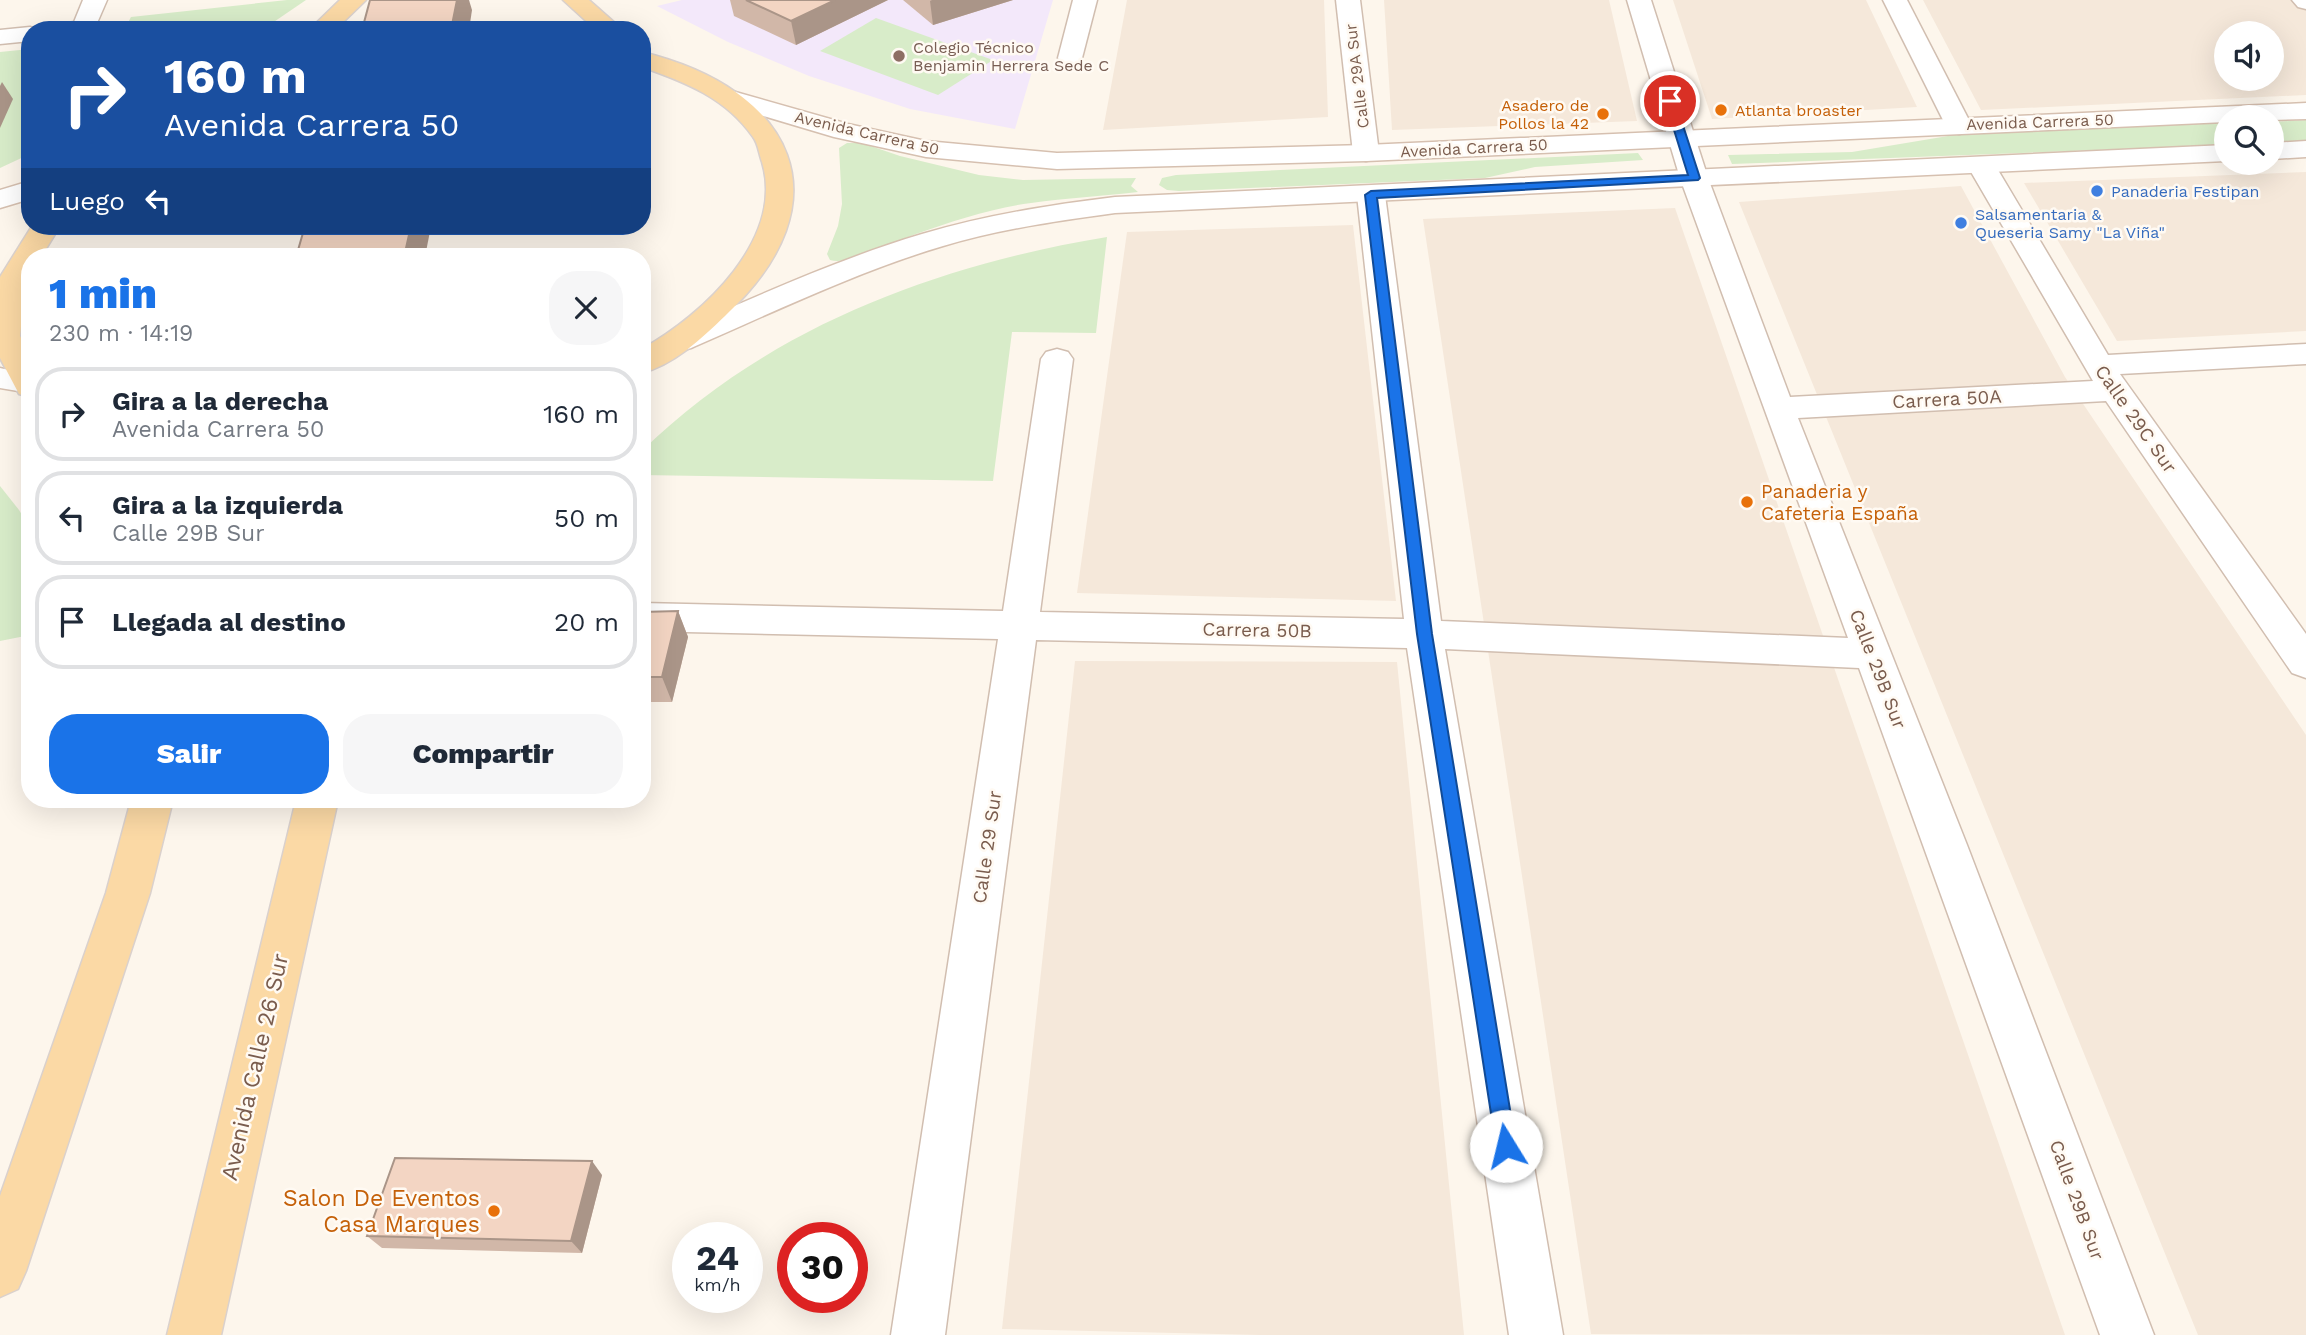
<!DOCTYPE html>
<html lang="es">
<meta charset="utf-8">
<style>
body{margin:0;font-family:"Work Sans",sans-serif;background:#f6f6f7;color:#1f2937;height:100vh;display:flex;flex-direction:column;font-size:26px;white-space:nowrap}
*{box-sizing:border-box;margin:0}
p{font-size:23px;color:#747a83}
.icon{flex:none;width:38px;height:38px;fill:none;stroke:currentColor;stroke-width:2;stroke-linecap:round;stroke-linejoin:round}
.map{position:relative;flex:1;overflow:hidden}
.sheet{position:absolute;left:21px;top:248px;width:630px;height:560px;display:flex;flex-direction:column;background:#fff;border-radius:28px;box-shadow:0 7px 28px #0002}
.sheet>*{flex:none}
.banner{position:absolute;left:21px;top:21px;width:630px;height:214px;border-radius:28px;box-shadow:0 7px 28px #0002;background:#1a4fa0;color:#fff;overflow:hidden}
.tools{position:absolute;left:2214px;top:21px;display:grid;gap:14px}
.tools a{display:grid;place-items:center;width:70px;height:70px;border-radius:50%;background:#fff;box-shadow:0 7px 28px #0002;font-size:35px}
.speed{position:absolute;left:672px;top:1222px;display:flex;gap:14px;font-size:35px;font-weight:700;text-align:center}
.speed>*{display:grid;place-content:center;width:91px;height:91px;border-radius:50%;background:#fff;box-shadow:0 7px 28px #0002;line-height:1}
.speed small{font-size:18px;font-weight:400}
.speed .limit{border:10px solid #d22;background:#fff;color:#111}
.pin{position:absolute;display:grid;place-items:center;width:60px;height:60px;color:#fff;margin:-30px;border:4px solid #fff;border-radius:50%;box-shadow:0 2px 7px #0007}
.me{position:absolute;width:77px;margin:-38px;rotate:351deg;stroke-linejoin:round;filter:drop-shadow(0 0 5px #0008)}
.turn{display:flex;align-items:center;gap:24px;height:147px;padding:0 28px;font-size:32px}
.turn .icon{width:91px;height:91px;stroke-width:2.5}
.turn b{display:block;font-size:49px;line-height:60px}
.then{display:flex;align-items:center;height:66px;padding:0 28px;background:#0003;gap:14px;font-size:26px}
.round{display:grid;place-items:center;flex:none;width:74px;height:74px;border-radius:28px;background:#f6f6f7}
.headline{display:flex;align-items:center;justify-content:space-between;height:119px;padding:0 28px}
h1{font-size:42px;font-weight:800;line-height:52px;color:#1a73e8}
.cta{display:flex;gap:14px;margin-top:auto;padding:14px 28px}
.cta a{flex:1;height:80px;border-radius:28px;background:#1a73e8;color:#fff;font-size:28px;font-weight:800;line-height:80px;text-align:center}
.cta a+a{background:#f6f6f7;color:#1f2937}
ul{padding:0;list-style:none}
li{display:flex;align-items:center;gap:21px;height:94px;margin:0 14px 10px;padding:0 14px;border:4px solid #e0e1e3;border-radius:28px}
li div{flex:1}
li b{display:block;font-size:26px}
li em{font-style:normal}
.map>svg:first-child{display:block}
</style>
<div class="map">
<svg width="2306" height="1335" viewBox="0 0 2306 1335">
<rect width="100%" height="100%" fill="#fdf6ec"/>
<g fill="#f5e8da" fill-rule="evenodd">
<polygon points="1127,0 1324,0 1328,117 1103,130"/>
<polygon points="1384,0 1609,0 1637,121 1392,130"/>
<polygon points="1673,0 1866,0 1917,107 1712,119"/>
<path d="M 1923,0 L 2306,0 L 2306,95 L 1981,110 ZM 2226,33 L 2272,33 L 2272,79 L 2226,79 Z"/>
<polygon points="2306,172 2306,331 2117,341 2024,183"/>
<polygon points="1961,186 2065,377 2306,735 2306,1335 2198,1335 1739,202"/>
<polygon points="1675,208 2065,1335 1591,1334 1423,219"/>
<polygon points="1353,225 1396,601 1077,593 1127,232"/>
<polygon points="1075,661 1397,662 1464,1335 1260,1335 1002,1329"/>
</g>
<polygon fill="#f3e8fa" points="682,0 1053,0 1015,129 910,109 809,76 728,42 657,6"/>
<g fill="#d8ecc9">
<polygon points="287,0 306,0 262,30 124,30 131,17"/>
<polygon points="876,18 993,60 938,95 820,51"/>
<polygon points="30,49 30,154 0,168 0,52"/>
<polygon points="2306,120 2306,142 2272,143 2272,122"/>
<polygon points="2226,123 2226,145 1732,164 1728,155 1852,152 1960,134"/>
<path d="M 847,143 L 862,143 L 900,156 L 979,175 L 1023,180 L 1136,178 L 1131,186 L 1138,192 C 1102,196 1066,198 1031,203 C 992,208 953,221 916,234 C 895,241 851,266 830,260 L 827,254 L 838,226 L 842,204 L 839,148 Z"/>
<polygon points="1638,153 1643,160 1535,167 1485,178 1179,191 1167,190 1159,185 1162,178 1176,175"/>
<path d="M 1107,237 L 1096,333 L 1012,332 L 993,481 L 642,475 L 642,451 C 767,328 937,265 1107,237 Z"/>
<polygon points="0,486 19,510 30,528 30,635 0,641"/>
</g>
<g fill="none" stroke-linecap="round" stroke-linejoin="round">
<g stroke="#d1beb0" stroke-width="3">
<g id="street">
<polygon points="83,0 107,0 94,30 54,30 57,25 74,22"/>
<polygon points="1073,0 1097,0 1082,58 1079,63 1070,65 1061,63 1058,58"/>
<polygon points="1336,0 1360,0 1379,153 1375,159 1366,161 1357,159 1353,153"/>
<polygon points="1627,0 1651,0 1708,178 1790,397 2093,381 1967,165 1971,159 1981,157 1991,159 1995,165 2108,355 2306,344 2306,364 2120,374 2306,634 2306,678 2292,673 2106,401 1798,418 1967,845 2154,1335 2100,1335 1859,668 1445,649 1563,1335 1509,1335 1407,648 1036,640 945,1335 891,1335 998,639 642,631 642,603 1003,611 1041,359 1046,352 1057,349 1068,352 1073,359 1040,612 1404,619 1357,195 1361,189 1371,187 1381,189 1385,195 1441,621 1848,638 1680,178"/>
<polygon points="1883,0 1907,0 1972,126 1968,132 1959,134 1950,132 1946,126"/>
<polygon points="2292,0 2306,0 2306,9 2298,7"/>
<polygon points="30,27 39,30 30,30 30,41 0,44 0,30"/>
</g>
</g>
<g stroke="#d6c0b0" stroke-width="3">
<g id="secondary">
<polygon points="732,91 848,124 926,141 1057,153 1366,145 2306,103 2306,119 2272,120 2272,117 2226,117 2226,122 1366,161 1057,169 926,157 834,137 723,104 719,99 723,94"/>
<polygon points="2306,141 2306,157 2272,159 2272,143"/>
<path d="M 2226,145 L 2226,161 L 1115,213 C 1057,221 999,229 943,246 C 856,272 774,312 691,348 L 680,351 L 669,348 L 664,341 L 669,334 C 752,299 835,260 922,234 C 985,215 1050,205 1115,197 Z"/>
<polygon points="30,181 30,199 0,208 0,190"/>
<polygon points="0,368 30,375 30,393 0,388"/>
</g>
</g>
<g stroke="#dad1cd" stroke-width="3">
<g id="primary">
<polygon points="340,0 366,0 335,30 309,30"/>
<polygon points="563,0 589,0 623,30 596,30"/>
<path d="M 642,52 C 794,89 849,201 725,316 C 701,339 675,364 642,373 L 642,349 C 703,315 785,239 762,162 C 759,154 758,143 753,137 C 726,98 685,82 642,67 Z"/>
<polygon points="32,226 60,226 41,257 30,257 30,277 26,283 20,336 30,354 30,397 19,394 0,358 0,277"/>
<polygon points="131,800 173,800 150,893 26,1271 18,1289 0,1297 0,1196 106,893"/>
<polygon points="296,800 338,800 221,1335 167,1335"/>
</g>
</g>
<use href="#street" fill="#fff" fill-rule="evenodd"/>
<use href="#secondary" fill="#fff" fill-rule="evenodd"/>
<use href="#primary" fill="#fbd9a5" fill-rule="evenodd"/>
</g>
<g fill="#d1b7a8">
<polygon points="730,0 888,0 796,45 734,16"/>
<polygon points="903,0 1013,0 933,25"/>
<polygon points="678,611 688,637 672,702 642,702 642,612"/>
<polygon points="602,1175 582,1253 382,1248 367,1236"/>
</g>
<g fill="#aa9588">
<polygon points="457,0 469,0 472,10 469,30 451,30"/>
<polygon points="835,0 888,0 796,45 791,21"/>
<polygon points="932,0 1013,0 933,25 930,1"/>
<polygon points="2,82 13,99 0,128 0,86"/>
<polygon points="411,226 431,226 425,257 404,257"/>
<polygon points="678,611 688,637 672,702 662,677"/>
<polygon points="592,1161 602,1175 582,1253 571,1241"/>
</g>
<g fill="#f3d5c3" stroke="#aa9588" stroke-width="2">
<polygon points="370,0 457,0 451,30 362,30"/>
<polygon points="746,0 835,0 791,21"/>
<polygon points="305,226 411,226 404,257 296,257"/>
<polygon points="678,611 662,677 642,677 642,612"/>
<polygon points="395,1158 592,1161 571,1241 367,1236"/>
</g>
<polygon fill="#1a73e8" stroke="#114b97" stroke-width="2" points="1670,98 1675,101 1700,178 1698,180 1377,198 1432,634 1516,1146 1513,1153 1506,1156 1499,1153 1496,1146 1417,634 1365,195 1371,191 1688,175 1665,101"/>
<circle fill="#8d6e63" stroke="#fffaf3" stroke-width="2.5" cx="899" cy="56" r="7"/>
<g fill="#e8710a" stroke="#fffaf3" stroke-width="2.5">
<circle cx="1721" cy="110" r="7"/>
<circle cx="1603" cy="114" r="7"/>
<circle cx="1747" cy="502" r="7"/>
<circle cx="494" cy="1211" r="7"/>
</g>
<g fill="#3f7fe0" stroke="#fffaf3" stroke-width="2.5">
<circle cx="2097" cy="191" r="7"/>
<circle cx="1961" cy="223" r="7"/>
</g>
<g text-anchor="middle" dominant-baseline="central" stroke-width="5" stroke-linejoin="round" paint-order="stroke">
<g font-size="16" fill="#785e54" stroke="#fffaf3" text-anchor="start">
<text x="913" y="47">Colegio Técnico<tspan x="913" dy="18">Benjamin Herrera Sede C</tspan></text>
</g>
<g font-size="16" fill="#7a5c4d" stroke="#fffaf3">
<text transform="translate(1357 76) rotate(-97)">Calle 29A Sur</text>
<text transform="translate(2040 122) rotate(-2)">Avenida Carrera 50</text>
<text transform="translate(867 133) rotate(13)">Avenida Carrera 50</text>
<text transform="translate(1474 148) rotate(-3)">Avenida Carrera 50</text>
</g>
<g font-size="16" fill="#c56008" stroke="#fffaf3" text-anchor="end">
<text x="1589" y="105">Asadero de<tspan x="1589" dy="18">Pollos la 42</tspan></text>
<text x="1735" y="110" text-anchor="start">Atlanta broaster</text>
</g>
<g font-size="16" fill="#366cbe" stroke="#fffaf3" text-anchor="start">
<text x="2111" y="191">Panaderia Festipan</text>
<text x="1975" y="214">Salsamentaria &amp;<tspan x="1975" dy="18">Queseria Samy "La Viña"</tspan></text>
</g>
<g font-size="19" fill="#7a5c4d" stroke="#fffaf3">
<text transform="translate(1947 399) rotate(-3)">Carrera 50A</text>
<text transform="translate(2136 419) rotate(55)">Calle 29C Sur</text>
<text transform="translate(1257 630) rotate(1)">Carrera 50B</text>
<text transform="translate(1878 669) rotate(69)">Calle 29B Sur</text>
<text transform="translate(987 847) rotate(-82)">Calle 29 Sur</text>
<text transform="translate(2077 1200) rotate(70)">Calle 29B Sur</text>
</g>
<g font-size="19" fill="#c56008" stroke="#fffaf3" text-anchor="start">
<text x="1761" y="491">Panaderia y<tspan x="1761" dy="22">Cafeteria España</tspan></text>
</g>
<g font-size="23" fill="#7a5c4d" stroke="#fffaf3">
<text transform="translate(255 1067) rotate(-77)">Avenida Calle 26 Sur</text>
</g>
<g font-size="23" fill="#c56008" stroke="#fffaf3" text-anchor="end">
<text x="480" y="1198">Salon De Eventos<tspan x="480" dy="26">Casa Marques</tspan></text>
</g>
</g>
</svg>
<div class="tools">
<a><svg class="icon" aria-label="sound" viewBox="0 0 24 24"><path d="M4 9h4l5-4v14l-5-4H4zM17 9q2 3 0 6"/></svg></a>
<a><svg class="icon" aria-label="search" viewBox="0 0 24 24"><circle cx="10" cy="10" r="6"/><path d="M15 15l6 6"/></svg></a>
</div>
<div class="speed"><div>24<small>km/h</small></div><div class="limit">30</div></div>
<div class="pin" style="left:1670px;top:101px;background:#d93025"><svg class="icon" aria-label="arrive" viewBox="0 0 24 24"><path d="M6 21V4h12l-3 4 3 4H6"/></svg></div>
<svg class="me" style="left:1506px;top:1146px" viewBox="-20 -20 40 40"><circle r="19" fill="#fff"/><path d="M0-13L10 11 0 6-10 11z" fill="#1a73e8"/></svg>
<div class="banner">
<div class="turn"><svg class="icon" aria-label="right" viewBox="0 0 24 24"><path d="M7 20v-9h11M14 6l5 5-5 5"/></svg><div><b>160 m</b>Avenida Carrera 50</div></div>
<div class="then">Luego<svg class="icon" aria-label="left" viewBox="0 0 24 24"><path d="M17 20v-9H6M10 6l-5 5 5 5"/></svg></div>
</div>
<section class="sheet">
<div class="headline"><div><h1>1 min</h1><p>230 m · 14:19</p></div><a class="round"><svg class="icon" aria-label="close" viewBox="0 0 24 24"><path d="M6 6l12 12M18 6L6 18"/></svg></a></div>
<ul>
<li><svg class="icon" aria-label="right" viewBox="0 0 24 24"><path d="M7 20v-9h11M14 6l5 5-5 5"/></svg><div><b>Gira a la derecha</b><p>Avenida Carrera 50</p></div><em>160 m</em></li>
<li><svg class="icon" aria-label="left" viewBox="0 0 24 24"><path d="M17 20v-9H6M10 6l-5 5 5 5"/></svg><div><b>Gira a la izquierda</b><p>Calle 29B Sur</p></div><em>50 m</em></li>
<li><svg class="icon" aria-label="arrive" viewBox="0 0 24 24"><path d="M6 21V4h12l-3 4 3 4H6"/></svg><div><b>Llegada al destino</b></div><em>20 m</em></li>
</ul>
<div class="cta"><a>Salir</a><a>Compartir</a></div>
</section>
</div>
